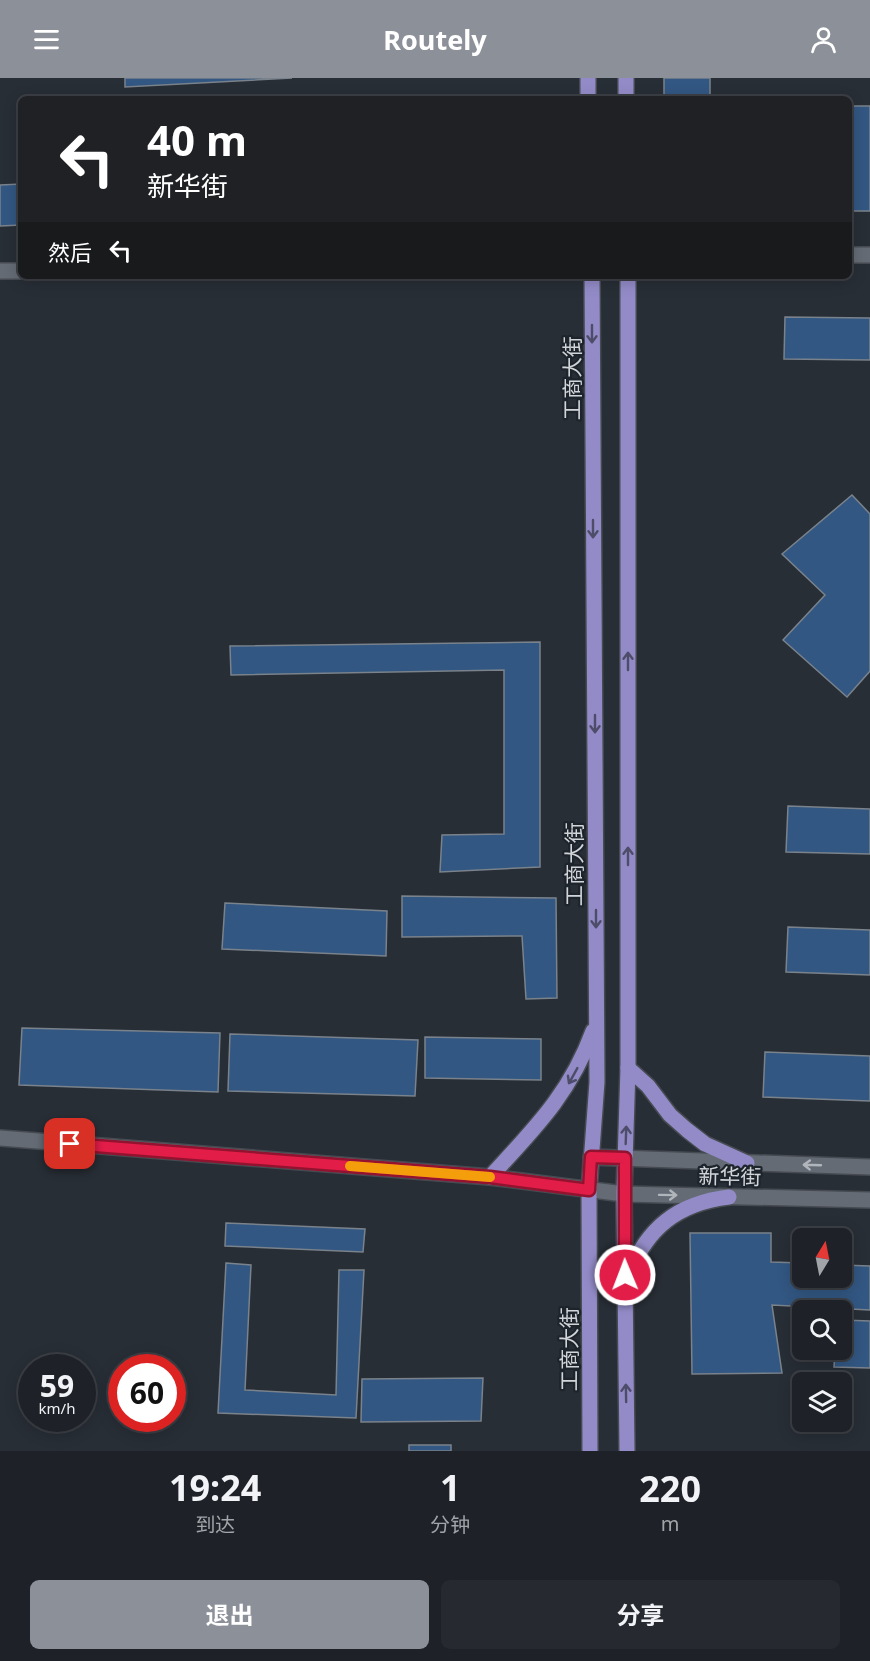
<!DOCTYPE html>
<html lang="zh">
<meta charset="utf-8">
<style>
body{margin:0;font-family:"Noto Sans","Noto Sans SC",sans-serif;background:#262a30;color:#f1f3f6;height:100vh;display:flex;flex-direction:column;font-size:22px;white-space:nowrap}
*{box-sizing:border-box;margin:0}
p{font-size:20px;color:#a1a4a8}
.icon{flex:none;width:33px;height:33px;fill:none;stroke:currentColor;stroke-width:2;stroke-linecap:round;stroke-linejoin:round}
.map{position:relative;height:1373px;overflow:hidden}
.drawer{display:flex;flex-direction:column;background:#1e2228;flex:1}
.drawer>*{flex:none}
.hud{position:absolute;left:18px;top:18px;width:834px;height:183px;border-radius:9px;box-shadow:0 3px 15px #0003,0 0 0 2px #3c3f45;background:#202124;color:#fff;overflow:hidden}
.needle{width:39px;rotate:10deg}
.tools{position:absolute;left:792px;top:1150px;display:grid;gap:12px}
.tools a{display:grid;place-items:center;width:60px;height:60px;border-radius:9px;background:#1e2228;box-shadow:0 3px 15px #0003,0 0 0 2px #3c3f45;font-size:30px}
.speed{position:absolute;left:18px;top:1276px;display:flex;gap:12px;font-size:30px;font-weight:700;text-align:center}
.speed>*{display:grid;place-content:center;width:78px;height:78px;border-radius:50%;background:#1e2228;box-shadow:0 3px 15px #0003,0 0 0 2px #3c3f45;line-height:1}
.speed small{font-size:15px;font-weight:400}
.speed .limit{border:9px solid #d22;background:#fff;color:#111}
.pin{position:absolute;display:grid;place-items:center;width:51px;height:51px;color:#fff;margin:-26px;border-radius:12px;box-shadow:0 3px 9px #0006}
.me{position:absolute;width:66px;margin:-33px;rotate:359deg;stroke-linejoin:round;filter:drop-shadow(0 0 4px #0008)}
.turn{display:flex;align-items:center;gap:21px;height:126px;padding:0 30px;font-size:27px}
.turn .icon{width:78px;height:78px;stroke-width:2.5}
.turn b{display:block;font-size:42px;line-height:51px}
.then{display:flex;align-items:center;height:57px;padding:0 30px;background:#0003;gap:12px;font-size:22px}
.eta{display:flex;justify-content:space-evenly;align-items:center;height:102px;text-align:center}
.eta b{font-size:36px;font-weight:700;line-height:42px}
.primary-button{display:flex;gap:12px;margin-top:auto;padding:12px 30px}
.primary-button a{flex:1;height:69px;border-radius:9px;background:#8c9099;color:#fff;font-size:24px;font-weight:700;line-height:69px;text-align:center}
.primary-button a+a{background:#262a30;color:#f1f3f6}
header{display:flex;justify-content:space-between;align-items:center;height:78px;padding:0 30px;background:#8c9099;color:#fff;font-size:27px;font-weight:700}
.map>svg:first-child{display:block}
</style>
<header><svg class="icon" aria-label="menu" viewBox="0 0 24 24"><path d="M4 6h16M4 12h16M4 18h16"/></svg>Routely<svg class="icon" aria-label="person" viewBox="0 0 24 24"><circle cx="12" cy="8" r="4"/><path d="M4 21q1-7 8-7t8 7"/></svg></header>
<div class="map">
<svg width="870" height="1373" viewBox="0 0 870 1373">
<rect width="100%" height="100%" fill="#282e36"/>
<g fill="#325782" stroke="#7a828b" stroke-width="1.5">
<polygon points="125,0 292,0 125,9"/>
<rect x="664" y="0" width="46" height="21"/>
<rect x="849" y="28" width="21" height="105"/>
<polygon points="21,106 21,147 0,148 0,107"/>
<polygon points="785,239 870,240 870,282 784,281"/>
<polygon points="852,417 870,436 870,593 847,619 783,562 825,517 782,476"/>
<polygon points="540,564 540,789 440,794 442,757 504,756 504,592 231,597 230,568"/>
<polygon points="788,728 870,731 870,776 786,774"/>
<polygon points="402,818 556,820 557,920 526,921 522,858 402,859"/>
<polygon points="225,825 387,833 386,878 222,871"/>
<polygon points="788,849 870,852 870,897 786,894"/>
<polygon points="22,950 220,955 218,1014 19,1007"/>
<polygon points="230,956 418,962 415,1018 228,1013"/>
<polygon points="425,959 541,961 541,1002 425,1000"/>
<polygon points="765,974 870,978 870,1023 763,1019"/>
<polygon points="226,1145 365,1151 363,1174 225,1168"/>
<polygon points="690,1155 771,1155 771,1184 802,1185 802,1200 842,1200 842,1187 870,1188 870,1232 772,1227 782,1295 692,1296"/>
<polygon points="226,1185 251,1187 245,1312 336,1317 339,1192 364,1192 356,1340 218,1335"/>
<polygon points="842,1242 870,1243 870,1290 834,1289 835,1272 842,1272"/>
<polygon points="483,1300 481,1343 361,1344 362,1301"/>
<rect x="409" y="1367" width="42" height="6"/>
</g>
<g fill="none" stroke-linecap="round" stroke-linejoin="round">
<g stroke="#464b52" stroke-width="18">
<g id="minor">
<polyline points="849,177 870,177"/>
<polyline points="0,193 21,193"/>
<polyline points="0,1060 490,1099 624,1116 870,1122"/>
<polyline points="591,1079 870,1089"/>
</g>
</g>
<g stroke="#464b52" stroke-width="18">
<g id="major">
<polyline points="588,0 588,21"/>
<polyline points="626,0 626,21"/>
<polyline points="628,990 648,1008 670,1037 687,1052 705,1066 747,1085"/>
<path d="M 490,1099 C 534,1051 570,1016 593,953"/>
<path d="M 628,1199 C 646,1150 678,1125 729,1119"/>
<polyline points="590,1373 589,1112 597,1004 592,198"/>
<polyline points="627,1373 624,1116 628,990 628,198"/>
</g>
</g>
<use href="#minor" stroke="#646b74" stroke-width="15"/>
<use href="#major" stroke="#938bc7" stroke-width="15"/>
</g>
<defs><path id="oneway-shaft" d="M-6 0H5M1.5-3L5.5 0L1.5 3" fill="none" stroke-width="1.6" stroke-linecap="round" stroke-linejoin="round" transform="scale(1.5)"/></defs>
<g stroke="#4d4d6a">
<use href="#oneway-shaft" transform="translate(592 256) rotate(90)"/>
<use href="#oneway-shaft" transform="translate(593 451) rotate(90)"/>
<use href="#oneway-shaft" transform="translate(628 583) rotate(-90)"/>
<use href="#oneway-shaft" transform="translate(595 646) rotate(90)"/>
<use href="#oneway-shaft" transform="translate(628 778) rotate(-90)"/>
<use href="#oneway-shaft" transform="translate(596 841) rotate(90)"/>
<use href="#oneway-shaft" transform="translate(573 998) rotate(119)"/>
<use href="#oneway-shaft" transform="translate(626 1057) rotate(-88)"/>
<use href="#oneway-shaft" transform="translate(626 1315) rotate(-91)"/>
</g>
<g stroke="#b0b5bb">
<use href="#oneway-shaft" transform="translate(812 1087) rotate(-178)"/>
<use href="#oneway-shaft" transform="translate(668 1117) rotate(1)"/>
</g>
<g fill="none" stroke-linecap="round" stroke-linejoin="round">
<g stroke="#92132f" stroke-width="15">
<polyline id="route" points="70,1066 490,1099 589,1112 591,1079 625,1080 625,1197"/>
</g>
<use href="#route" stroke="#e11d48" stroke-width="10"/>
<polyline stroke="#f59e0b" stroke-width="10" points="350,1088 490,1099"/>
</g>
<g text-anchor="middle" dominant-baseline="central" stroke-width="4.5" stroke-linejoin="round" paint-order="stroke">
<g font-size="21" fill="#d1d5da" stroke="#1e242c">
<text transform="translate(572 300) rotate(-90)">工商大街</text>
<text transform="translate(574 786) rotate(-90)">工商大街</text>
<text transform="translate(730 1098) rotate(1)">新华街</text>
<text transform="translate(569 1271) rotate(-90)">工商大街</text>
</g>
</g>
</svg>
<div class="tools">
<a><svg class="needle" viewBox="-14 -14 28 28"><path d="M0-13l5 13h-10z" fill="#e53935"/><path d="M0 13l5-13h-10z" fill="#a1a4a8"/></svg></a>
<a><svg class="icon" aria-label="search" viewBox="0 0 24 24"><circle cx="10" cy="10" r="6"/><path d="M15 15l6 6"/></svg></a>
<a><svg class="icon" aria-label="layers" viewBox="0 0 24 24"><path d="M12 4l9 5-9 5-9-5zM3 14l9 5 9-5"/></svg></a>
</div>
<div class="speed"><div>59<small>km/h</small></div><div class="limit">60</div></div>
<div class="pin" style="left:70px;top:1066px;background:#d93025"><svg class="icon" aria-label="arrive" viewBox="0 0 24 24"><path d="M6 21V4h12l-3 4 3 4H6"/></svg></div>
<svg class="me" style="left:625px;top:1197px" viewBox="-20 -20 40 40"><circle r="17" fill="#e11d48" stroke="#fff" stroke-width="3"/><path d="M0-11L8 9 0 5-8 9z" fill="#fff"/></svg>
<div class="hud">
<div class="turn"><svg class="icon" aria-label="left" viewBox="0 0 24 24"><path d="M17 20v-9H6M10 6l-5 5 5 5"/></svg><div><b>40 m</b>新华街</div></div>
<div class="then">然后<svg class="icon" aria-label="left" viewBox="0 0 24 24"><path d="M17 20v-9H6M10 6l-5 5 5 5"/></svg></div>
</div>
</div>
<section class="drawer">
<div class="eta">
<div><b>19:24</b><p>到达</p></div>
<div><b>1</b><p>分钟</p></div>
<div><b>220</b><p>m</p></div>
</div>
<div class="primary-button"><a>退出</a><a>分享</a></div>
</section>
